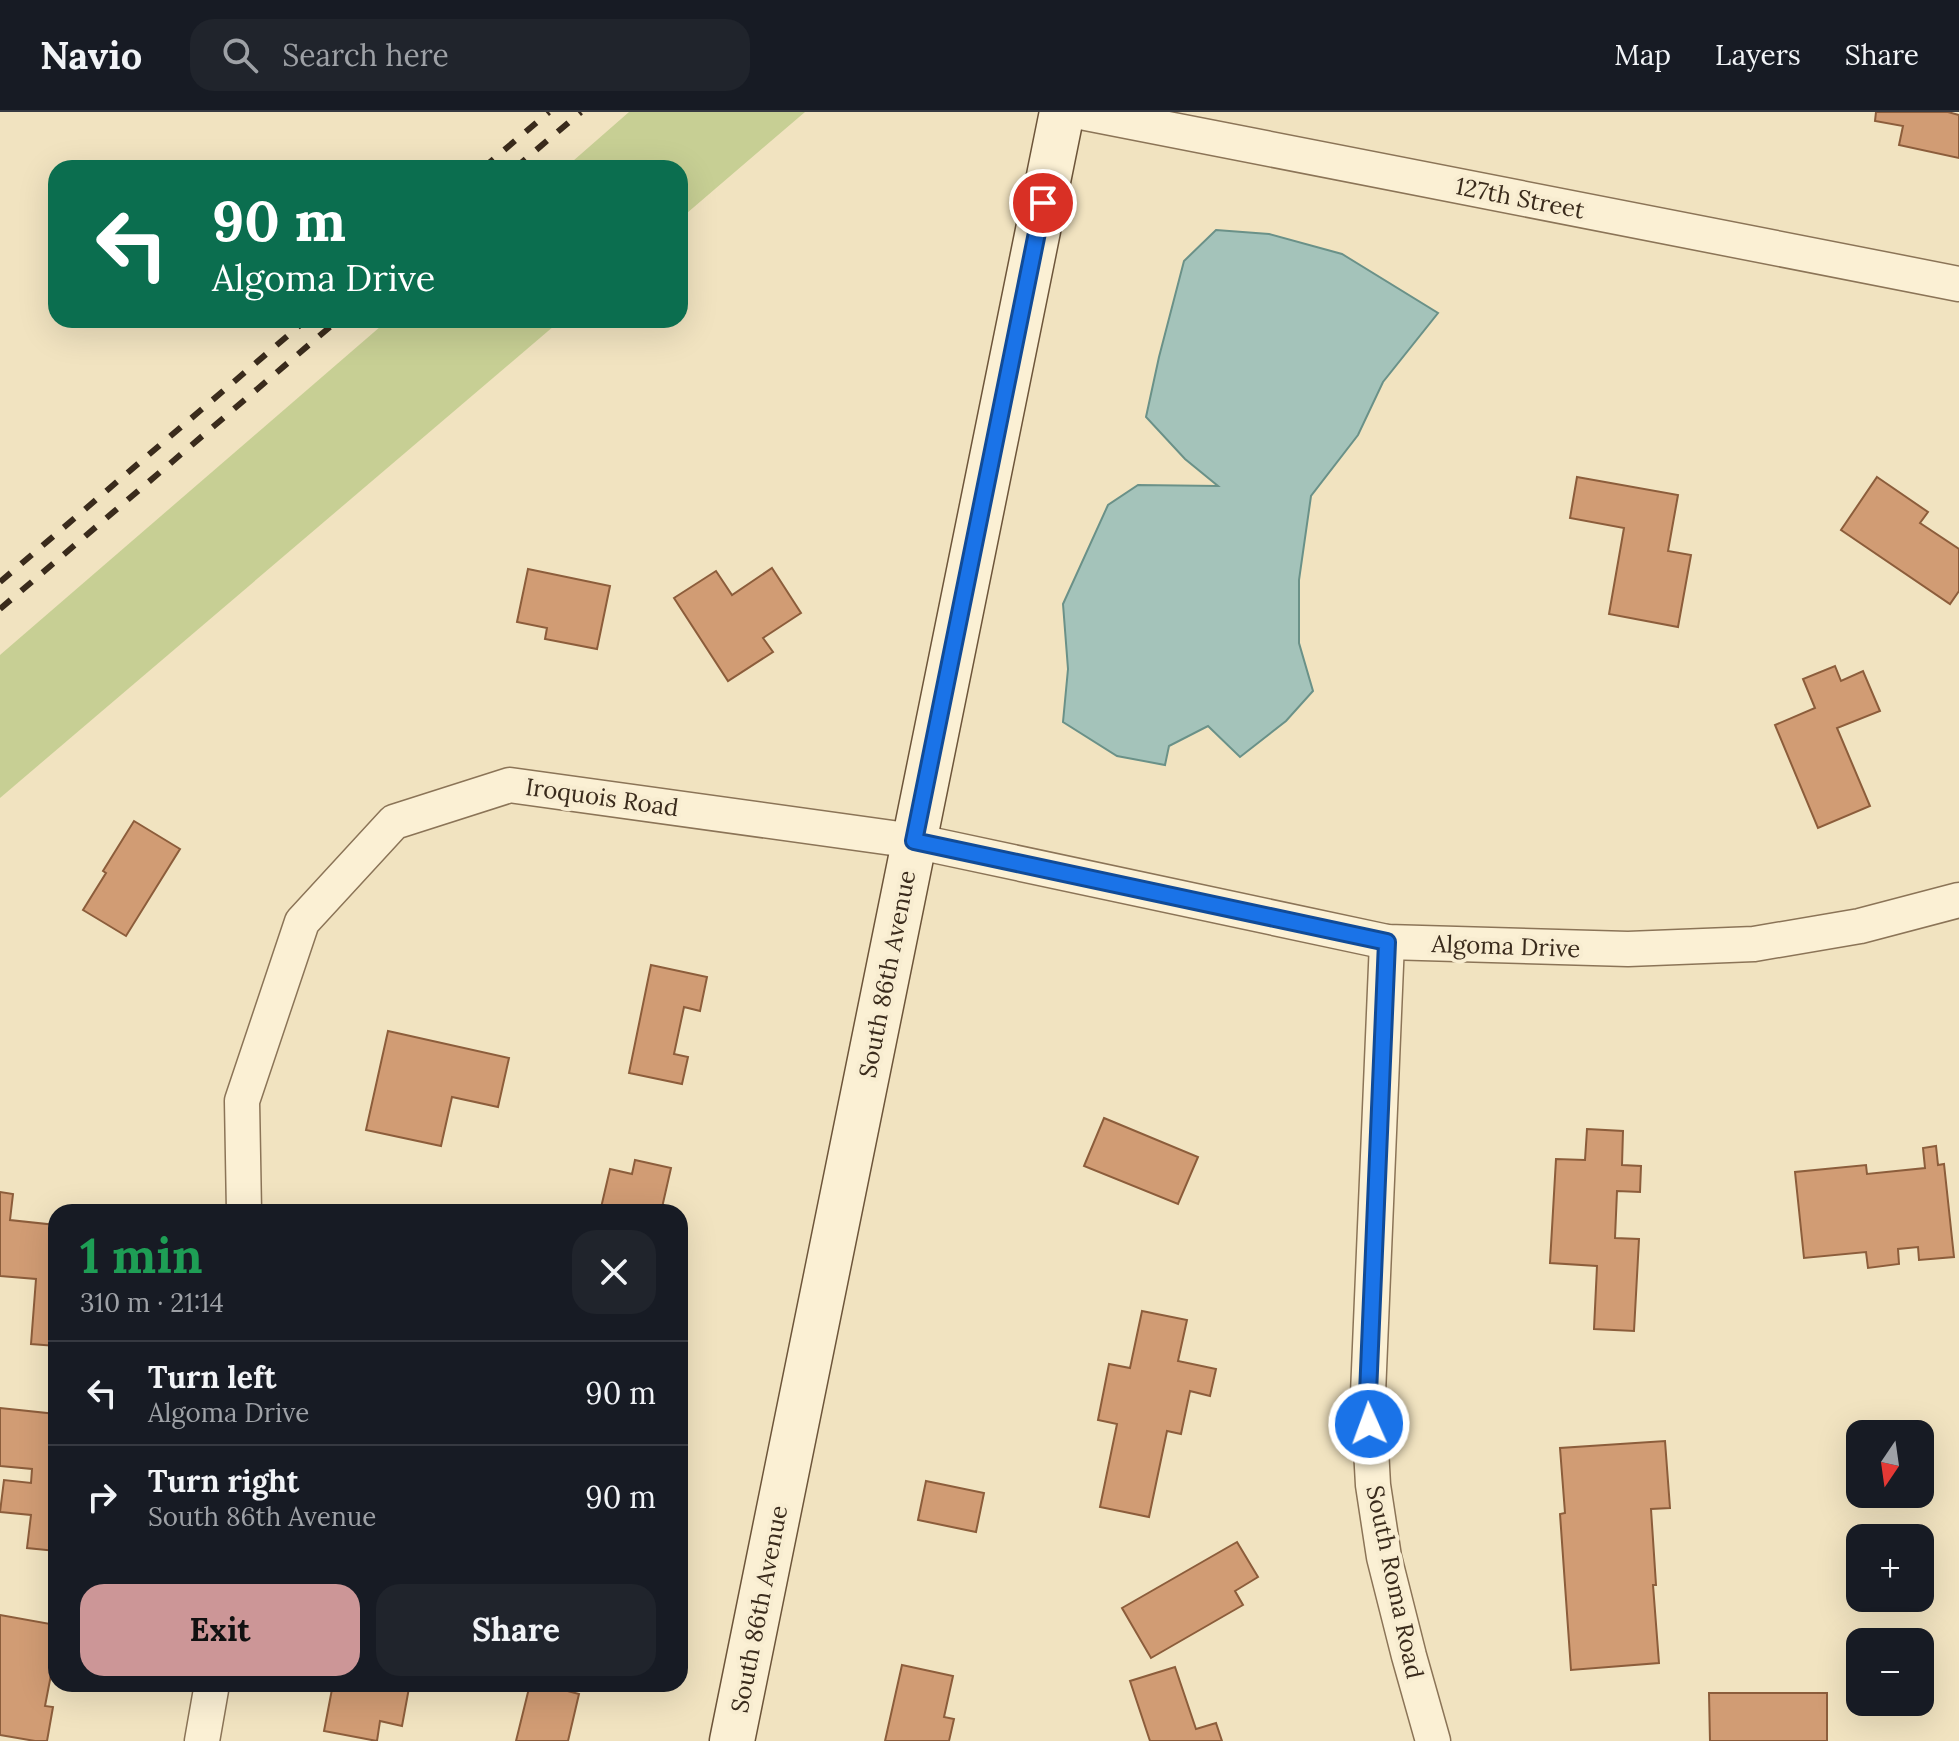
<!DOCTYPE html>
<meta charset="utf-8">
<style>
body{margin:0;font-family:Lora,serif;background:#20242c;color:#f1f3f6;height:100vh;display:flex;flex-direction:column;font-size:30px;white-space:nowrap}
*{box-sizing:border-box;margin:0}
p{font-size:26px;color:#9ea1a6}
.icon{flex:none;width:44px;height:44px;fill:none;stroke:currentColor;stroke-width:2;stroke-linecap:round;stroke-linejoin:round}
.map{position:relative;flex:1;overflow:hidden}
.panel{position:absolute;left:48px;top:1092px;width:640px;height:488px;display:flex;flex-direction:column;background:#171b24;border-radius:24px;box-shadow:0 8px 32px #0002}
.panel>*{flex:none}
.banner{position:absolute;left:48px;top:48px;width:640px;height:168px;border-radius:24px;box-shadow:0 8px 32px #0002;background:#0b6e4f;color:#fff;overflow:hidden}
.needle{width:52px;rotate:193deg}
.buttons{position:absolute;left:1846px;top:1308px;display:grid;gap:16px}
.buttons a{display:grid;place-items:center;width:88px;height:88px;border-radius:16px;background:#171b24;box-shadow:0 8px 32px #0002;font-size:40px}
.pin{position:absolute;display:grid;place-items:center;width:68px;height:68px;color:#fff;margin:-34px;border:4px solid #fff;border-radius:50%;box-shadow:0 2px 8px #0007}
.me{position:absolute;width:88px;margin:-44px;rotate:358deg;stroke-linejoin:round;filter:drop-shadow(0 0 6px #0008)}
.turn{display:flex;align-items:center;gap:28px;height:168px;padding:0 32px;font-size:36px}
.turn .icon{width:104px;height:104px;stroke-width:2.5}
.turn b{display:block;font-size:56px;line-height:68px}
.round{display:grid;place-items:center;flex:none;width:84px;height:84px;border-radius:24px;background:#20242c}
.overview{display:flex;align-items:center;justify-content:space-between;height:136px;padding:0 32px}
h1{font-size:48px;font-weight:800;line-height:60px;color:#1e9e55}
.primary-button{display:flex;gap:16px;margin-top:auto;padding:16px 32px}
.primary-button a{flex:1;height:92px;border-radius:24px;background:#cc9697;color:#111;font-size:32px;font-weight:800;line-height:92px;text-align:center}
.primary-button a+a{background:#20242c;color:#f1f3f6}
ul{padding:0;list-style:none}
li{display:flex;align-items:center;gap:24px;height:104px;padding:0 32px;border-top:2px solid #363941}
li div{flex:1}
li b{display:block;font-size:30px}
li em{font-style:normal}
header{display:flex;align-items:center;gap:48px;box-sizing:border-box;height:112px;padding:0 40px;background:#171b24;border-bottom:2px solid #363941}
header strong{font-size:38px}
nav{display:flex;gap:44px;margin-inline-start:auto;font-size:28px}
.search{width:560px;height:72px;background:#20242c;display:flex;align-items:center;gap:20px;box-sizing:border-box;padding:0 28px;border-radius:24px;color:#9ea1a6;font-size:30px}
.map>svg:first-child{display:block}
</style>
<header>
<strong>Navio</strong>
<div class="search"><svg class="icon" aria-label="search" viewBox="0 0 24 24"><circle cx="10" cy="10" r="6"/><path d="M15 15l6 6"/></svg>Search here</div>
<nav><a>Map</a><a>Layers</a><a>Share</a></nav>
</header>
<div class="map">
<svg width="1959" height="1629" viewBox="0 0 1959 1629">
<rect width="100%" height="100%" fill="#f1e3c0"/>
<g fill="#c7cf94">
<polygon points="629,0 805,0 680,107 680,56 565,56"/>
<polygon points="388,208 561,208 0,686 0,543"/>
</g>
<polygon fill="#a4c3ba" stroke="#6a9188" stroke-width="2" points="1216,118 1269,122 1342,142 1438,201 1383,270 1358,323 1311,384 1299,468 1299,531 1313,579 1286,609 1240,645 1208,614 1169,634 1165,653 1117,644 1063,610 1068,557 1063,492 1108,393 1138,373 1218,374 1185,347 1146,305 1159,245 1184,149"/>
<g fill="#d19c74" stroke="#8c5d3b" stroke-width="2">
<polygon points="1876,0 1948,0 1959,3 1959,46 1899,33 1903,14 1875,9"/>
<polygon points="1577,365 1678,383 1668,439 1691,443 1678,515 1609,502 1624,416 1570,406"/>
<polygon points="1877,365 1928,400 1920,411 1959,437 1959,479 1950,492 1841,418"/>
<polygon points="772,456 801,501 763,526 773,540 728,569 674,486 716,459 732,483"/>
<polygon points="528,457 610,474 597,537 545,527 547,516 517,510"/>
<polygon points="1835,554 1841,569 1863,559 1880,599 1837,616 1870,694 1818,716 1775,613 1815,596 1803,567"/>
<polygon points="134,709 180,737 126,824 83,798 106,761 103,759"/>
<polygon points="651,853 707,865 700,899 684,895 674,942 688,945 682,972 629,961"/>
<polygon points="388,919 509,946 498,995 452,985 441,1034 366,1018"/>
<polygon points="1104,1006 1198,1045 1178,1092 1084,1054"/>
<polygon points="1587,1017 1623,1019 1622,1053 1641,1054 1640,1080 1617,1079 1615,1126 1639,1127 1634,1219 1594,1217 1597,1154 1550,1151 1556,1047 1585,1048"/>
<polygon points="1936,1034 1938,1053 1944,1052 1954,1145 1919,1148 1918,1135 1898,1137 1899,1152 1868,1156 1866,1140 1804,1146 1795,1060 1866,1053 1867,1062 1925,1056 1923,1036"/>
<polygon points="635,1048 671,1056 661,1100 600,1100 610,1057 632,1062"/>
<polygon points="0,1080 13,1082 10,1108 56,1113 56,1234 31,1232 36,1167 0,1164"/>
<polygon points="1142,1199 1187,1208 1178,1249 1216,1257 1210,1284 1190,1279 1181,1322 1167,1319 1149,1405 1100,1395 1117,1312 1098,1308 1109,1252 1130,1256"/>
<polygon points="0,1296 56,1302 56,1439 27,1436 31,1403 0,1400 4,1368 31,1371 32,1357 0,1354"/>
<polygon points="1665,1329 1670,1396 1651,1397 1656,1473 1653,1473 1659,1551 1571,1558 1560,1402 1565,1401 1560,1336"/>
<polygon points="926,1369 984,1381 976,1420 918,1408"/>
<polygon points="1237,1430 1258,1465 1235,1479 1243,1493 1151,1546 1122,1496"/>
<polygon points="0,1503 56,1513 56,1537 45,1594 53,1595 47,1629 35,1629 0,1623"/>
<polygon points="902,1553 953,1564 944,1605 954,1607 949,1629 885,1629"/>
<polygon points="1175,1555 1196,1617 1216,1611 1222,1629 1150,1629 1130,1569"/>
<polygon points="333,1572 396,1572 409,1576 402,1614 380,1609 377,1629 324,1619"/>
<polygon points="530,1572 541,1572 579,1582 568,1629 516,1629"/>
<polygon points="1709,1581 1827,1581 1827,1629 1710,1629"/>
</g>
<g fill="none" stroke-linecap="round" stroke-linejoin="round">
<g stroke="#8b7457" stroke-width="37">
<g id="street">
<polyline points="1081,0 1959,172"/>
<polyline points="1387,830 1368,1282 1373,1373 1384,1445 1409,1544 1433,1629"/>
<polyline points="244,1100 242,989 302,810 394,710 510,673 914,729 1387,830 1628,837 1754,832 1860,814 1959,788"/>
<polyline points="202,1629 212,1572"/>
</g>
</g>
<g stroke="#6d553a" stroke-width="47">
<polyline id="secondary" points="732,1629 1062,0"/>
</g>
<use href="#street" stroke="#fbf0d4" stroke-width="34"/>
<use href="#secondary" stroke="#fbf0d4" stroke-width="44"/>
<g stroke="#3a2b1c" stroke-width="6" stroke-dasharray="14 14" stroke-linecap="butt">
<polyline points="483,56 549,0"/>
<polyline points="515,56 581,0"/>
<polyline points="0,470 306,208"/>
<polyline points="0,497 338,208"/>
</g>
</g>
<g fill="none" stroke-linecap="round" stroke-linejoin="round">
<g stroke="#114b97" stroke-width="20">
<polyline id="route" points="1043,91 914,729 1387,830 1368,1282 1369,1312"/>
</g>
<use href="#route" stroke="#1a73e8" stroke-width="14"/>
</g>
<g text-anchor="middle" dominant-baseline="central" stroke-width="8" stroke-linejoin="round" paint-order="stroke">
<g font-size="24" fill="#3a2b1c" stroke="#f8edd1">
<text transform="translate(1520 86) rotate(11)">127th Street</text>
<text transform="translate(602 685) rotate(8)">Iroquois Road</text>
<text transform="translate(1506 834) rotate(2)">Algoma Drive</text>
<text transform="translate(887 862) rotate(-79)">South 86th Avenue</text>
<text transform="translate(1395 1470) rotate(78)">South Roma Road</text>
<text transform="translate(759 1497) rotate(-79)">South 86th Avenue</text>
</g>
</g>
</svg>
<div class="buttons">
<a><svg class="needle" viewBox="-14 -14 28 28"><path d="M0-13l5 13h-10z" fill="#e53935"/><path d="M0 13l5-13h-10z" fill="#9ea1a6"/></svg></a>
<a>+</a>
<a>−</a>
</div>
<div class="pin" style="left:1043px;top:91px;background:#d93025"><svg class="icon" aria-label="arrive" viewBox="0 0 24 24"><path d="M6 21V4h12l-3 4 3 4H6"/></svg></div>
<svg class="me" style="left:1369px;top:1312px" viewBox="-20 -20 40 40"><circle r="17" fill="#1a73e8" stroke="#fff" stroke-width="3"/><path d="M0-11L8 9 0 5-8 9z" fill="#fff"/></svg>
<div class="banner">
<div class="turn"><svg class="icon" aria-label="left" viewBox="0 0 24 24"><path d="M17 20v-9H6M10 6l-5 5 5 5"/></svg><div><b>90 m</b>Algoma Drive</div></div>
</div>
<section class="panel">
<div class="overview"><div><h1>1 min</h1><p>310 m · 21:14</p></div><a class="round"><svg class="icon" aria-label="close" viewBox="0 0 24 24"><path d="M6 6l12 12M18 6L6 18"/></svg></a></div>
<ul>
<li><svg class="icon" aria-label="left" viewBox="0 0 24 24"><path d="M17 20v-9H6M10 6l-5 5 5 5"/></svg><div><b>Turn left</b><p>Algoma Drive</p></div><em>90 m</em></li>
<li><svg class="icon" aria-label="right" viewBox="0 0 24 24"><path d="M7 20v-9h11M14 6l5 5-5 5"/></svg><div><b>Turn right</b><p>South 86th Avenue</p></div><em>90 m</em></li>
</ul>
<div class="primary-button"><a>Exit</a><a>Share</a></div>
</section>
</div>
